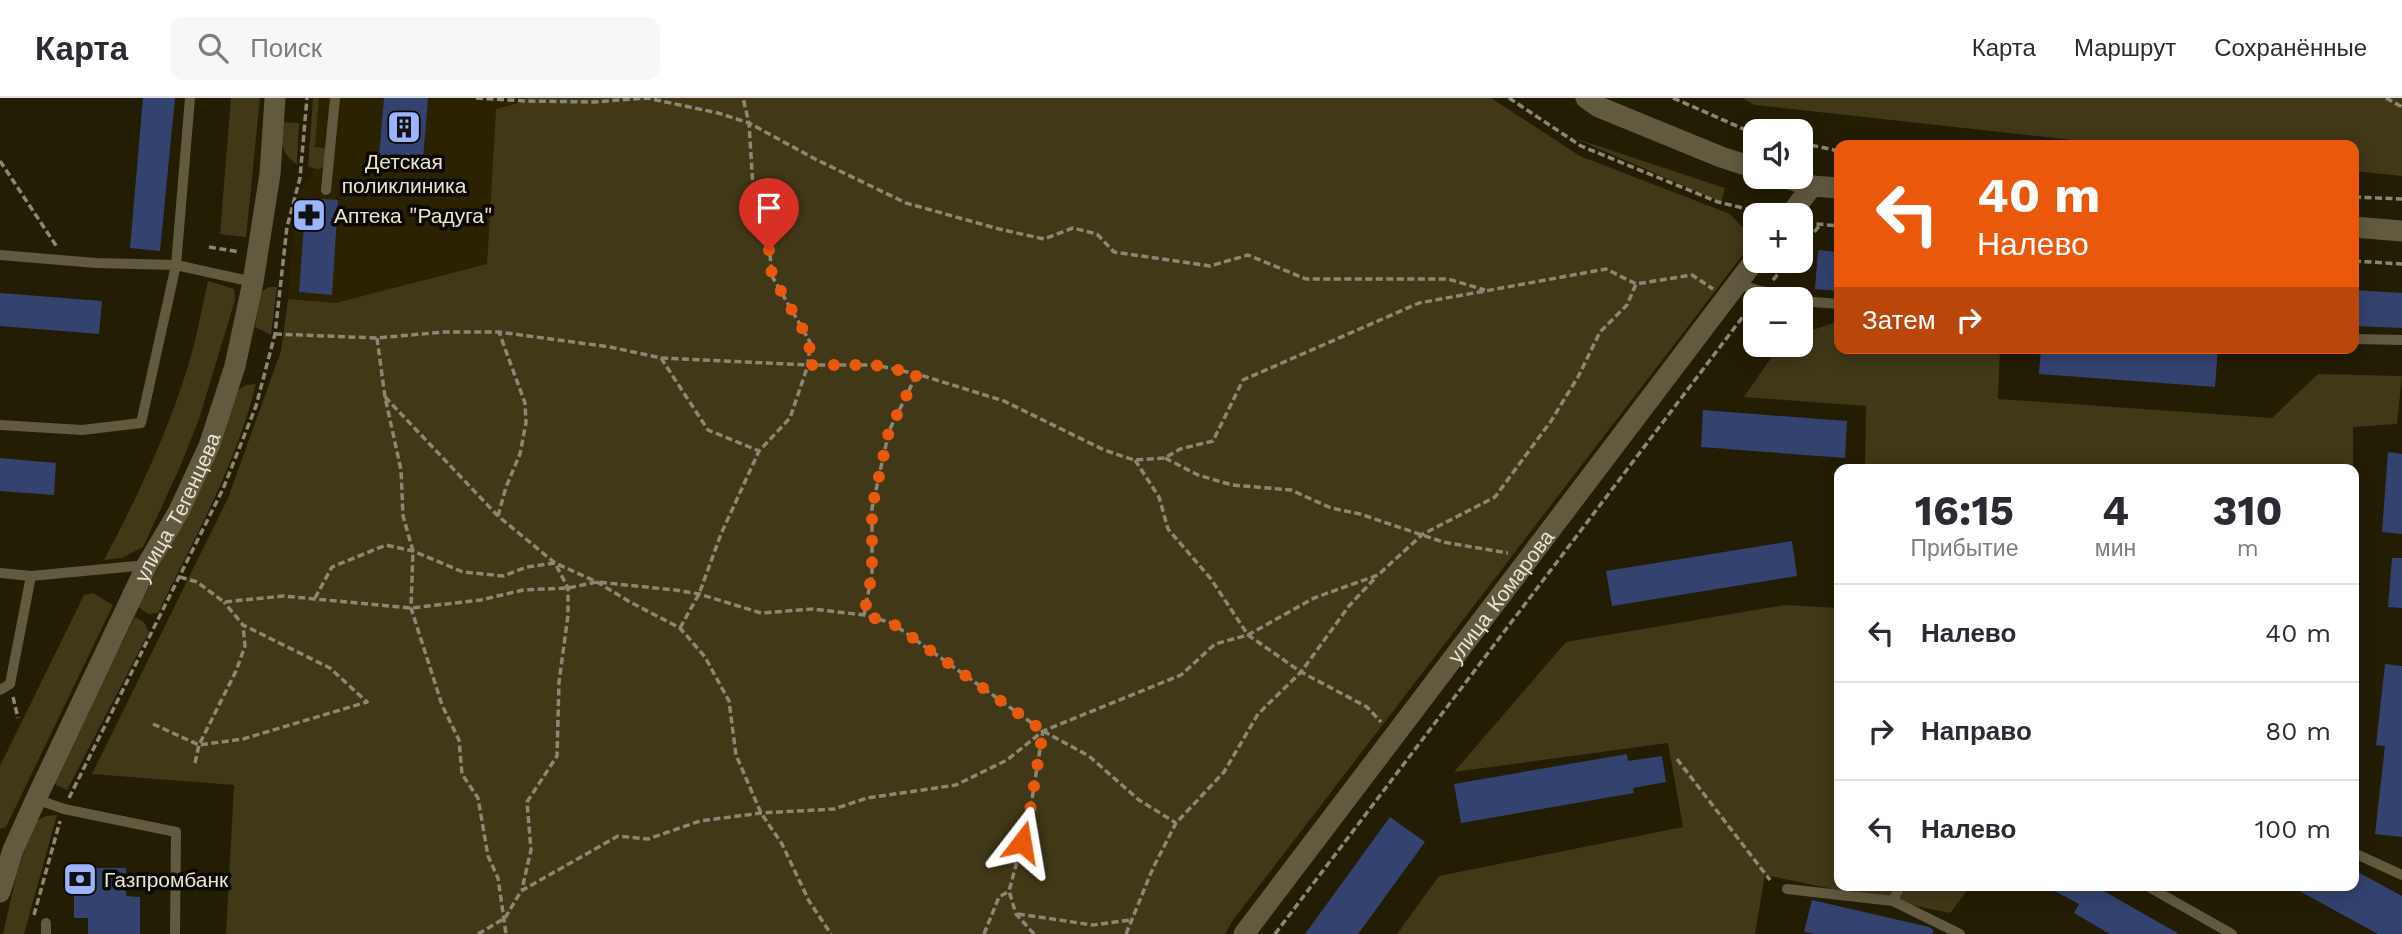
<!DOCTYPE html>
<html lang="ru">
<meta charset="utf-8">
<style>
body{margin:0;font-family:"Work Sans",sans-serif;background:#f7f7f7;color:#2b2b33;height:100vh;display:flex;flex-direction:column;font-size:26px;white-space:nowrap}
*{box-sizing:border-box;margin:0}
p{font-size:23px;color:#7c7c81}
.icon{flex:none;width:38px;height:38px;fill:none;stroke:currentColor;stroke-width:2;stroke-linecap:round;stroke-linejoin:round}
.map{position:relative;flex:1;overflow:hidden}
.sheet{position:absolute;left:1834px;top:366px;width:525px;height:427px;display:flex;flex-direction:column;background:#fff;border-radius:14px;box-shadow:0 4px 18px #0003}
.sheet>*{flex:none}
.banner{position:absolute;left:1834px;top:42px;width:525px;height:214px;border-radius:14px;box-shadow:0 4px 18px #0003;background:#ea580c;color:#fff;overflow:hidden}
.buttons{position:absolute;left:1743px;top:21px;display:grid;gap:14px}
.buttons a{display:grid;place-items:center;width:70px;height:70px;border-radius:14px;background:#fff;box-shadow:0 4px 18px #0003;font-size:35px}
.pin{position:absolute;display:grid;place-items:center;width:60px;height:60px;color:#fff;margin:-72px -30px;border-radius:50% 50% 50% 0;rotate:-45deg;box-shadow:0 0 7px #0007}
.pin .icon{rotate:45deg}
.me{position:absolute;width:77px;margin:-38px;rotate:14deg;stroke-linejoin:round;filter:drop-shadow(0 0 5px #0008)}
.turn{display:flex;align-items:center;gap:24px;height:147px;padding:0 28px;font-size:32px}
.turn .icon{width:91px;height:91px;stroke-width:2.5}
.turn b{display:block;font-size:49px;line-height:60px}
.then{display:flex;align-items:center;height:66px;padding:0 28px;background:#0003;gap:14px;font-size:26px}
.eta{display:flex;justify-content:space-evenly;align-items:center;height:119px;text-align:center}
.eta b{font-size:42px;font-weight:700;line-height:49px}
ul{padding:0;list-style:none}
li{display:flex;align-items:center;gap:21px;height:98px;padding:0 28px;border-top:2px solid #e1e1e2}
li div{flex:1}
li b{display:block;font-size:26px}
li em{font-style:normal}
header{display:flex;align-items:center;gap:42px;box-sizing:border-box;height:98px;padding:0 35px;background:#fff;border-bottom:2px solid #e1e1e2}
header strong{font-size:33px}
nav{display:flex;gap:38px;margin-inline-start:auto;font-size:24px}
.search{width:490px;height:63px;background:#f7f7f7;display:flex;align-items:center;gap:18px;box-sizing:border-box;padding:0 24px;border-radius:14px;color:#7c7c81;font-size:26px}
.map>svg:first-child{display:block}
</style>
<header>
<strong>Карта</strong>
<div class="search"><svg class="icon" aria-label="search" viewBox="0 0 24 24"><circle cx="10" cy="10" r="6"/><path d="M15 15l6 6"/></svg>Поиск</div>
<nav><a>Карта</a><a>Маршрут</a><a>Сохранённые</a></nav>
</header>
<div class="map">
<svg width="2402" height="836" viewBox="0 0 2402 836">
<rect width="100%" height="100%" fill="#231d04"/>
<polygon fill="#2a2201" points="319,0 525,0 525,3 496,12 487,166 335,205 288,201 295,101 312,77"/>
<g fill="#403817">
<polygon points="231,0 260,0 246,139 220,136"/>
<polygon points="313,0 319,0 315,49 334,51 324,69 318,71 308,69"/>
<polygon points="525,0 1491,0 1580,58 1730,116 1745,132 1745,154 1233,822 1225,836 226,836 234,687 92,676 228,400 281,253 288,201 335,205 487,166 496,11 525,3"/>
<polygon points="1742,0 2402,0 2402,78 2354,73 2354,47 2119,47 1755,7"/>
<path d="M 282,24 L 299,25 L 297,66 C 280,56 281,42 282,24 Z"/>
<polygon points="1574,40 1725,90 1721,104"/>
<path d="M 208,183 L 234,191 L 235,202 L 199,321 L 180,369 L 143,449 L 122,460 L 104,462 C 140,394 174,322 194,247 C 199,226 203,205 208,183 Z"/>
<polygon points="269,189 277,189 271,237 255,229 261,194"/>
<polygon points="1839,223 1839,250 2000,250 1998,301 2272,320 2318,276 2402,278 2397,326 2353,329 2353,371 1865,371 1866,308 1744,299 1780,247 1801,247 1801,236"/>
<path d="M 256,286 C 236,367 194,441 158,515 L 148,516 L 138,509 L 198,393 L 238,292 L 246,287 Z"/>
<polygon points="93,495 113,507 6,729 0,731 0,668 84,497"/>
<polygon points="1785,507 1839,510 1839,788 1971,788 1950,815 1765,777 1755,836 1397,836 1439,778 1683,729 1668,645 1454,674 1566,544"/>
<polygon points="135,519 144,524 149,534 67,692 52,685"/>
<polygon points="57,717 24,836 3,836 17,774 35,724 46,718"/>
</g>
<g fill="#34426f">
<polygon points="143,0 175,0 160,153 130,150"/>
<polygon points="384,0 428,0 423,61 379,58"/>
<polygon points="306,100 338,102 332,197 299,194"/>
<polygon points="1818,152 1839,154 1839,193 1815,191"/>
<polygon points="2354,192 2402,195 2402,230 2354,228"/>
<polygon points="0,195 102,203 99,236 0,228"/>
<polygon points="2041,250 2218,250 2215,289 2039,276"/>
<polygon points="1703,312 1847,323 1845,360 1701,349"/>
<polygon points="2388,354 2402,356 2402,436 2382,434"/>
<polygon points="0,360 56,365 54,397 0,393"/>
<polygon points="1792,443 1797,478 1612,508 1606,473"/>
<polygon points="2392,460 2402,460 2402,510 2388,509"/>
<polygon points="2385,566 2402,568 2402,739 2375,736 2385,648 2376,647"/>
<polygon points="1627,656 1628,663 1662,658 1666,684 1633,690 1634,695 1461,725 1454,686"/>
<polygon points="1390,719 1425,744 1358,836 1305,836"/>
<polygon points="74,770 126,770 126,798 140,799 140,836 88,836 88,820 74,820"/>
<polygon points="2354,772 2402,798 2402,836 2378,836 2290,788 2354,788"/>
<polygon points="2045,788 2095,788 2179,836 2110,836 2074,815 2079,806"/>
<polygon points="1812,802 1929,829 1933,832 1933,836 1815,836 1804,834"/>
</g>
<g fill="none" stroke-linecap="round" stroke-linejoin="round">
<g stroke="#8c8773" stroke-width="3.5" stroke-dasharray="7 3.5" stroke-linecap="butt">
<polyline points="476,0 525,3 594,4 647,0 718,15 749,25 815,61 906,105 999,131 1044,141 1073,130 1097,136 1114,154 1210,168 1248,157 1306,181 1448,181 1485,192"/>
<polyline points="1509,0 1581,48 1718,104 1772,117"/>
<polyline points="1673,0 1755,36"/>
<polyline points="2386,0 2402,9"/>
<polyline points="1801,45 1839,53"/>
<polyline points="0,63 57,149"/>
<polyline points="2354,99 2402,101"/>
<polyline points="1806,125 1839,128"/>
<polyline points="209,149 240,154"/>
<polyline points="1801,150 1820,127"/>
<polyline points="2354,163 2402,166"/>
<polyline points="1773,182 1789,163"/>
<polyline points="275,236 377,240 444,234 499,234 610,249 661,260 808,267 875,267 917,276 1004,303 1104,352 1134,362 1165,360 1180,351 1213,343 1243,282 1419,205 1606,171 1636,186 1692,177 1713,191"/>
<polyline points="377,240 385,299 401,372 403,418 413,453 411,510 442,607 459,642 462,676 478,700 488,758 498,780 506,836"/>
<polyline points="661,260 708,332 759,353"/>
<polyline points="385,299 498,418 555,465 597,484 630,504 680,530 705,559 729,603 736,657 761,715 782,746 809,803 831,836"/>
<polyline points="1165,360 1198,377 1232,387 1291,392 1331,410 1360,416 1443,444 1508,455"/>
<polyline points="1135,362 1159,399 1168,431 1211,481 1248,537 1301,574 1367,609 1381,624"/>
<polyline points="498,418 506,389 520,356 526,325 525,305 499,234"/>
<polyline points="180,479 197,484 224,504 283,498 411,510 481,502 523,492 568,490 597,484 675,492 699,496 761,515 813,511 864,517 892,525 1043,633 1089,658 1139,702 1176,725"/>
<polyline points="315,500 332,469 386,447 413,453 463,474 503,478 527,469 555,465 568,490 568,517 559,584 557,658 527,704 531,752 522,791"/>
<polyline points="864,517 872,476 872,410 889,333 917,276"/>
<polyline points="680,530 699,496 721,436 759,353 790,320 808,267 810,244 772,178 767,126 753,90 749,25 743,0"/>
<polyline points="13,599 18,620"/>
<polyline points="153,626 199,647 243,641 367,604 330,570 243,527 224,504"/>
<polyline points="1677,661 1770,782"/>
<polyline points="195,665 199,647 236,573 245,548 243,527"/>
<polyline points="69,700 223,391 256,308 275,236 287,129 300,80 307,0"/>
<polyline points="1018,816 1093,827 1130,822"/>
<polyline points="34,817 60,723"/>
<polyline points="478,836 505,820 521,793 618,738 648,741 700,723 761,715 834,711 867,700 956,687 1007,662 1043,633 1181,577 1215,546 1248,537 1314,500 1378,477 1423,436 1495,399 1551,323 1578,279 1600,234 1627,207 1636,186"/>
<polyline points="984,836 999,799 1008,794"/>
<polyline points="1034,836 1016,816 1009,793 1029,719 1043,633"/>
<polyline points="1126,836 1153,770 1176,725 1224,674 1258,616 1301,574 1349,508 1377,478"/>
<polyline points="1275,836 1754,204"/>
</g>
<g stroke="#615a3f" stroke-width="10">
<polyline points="326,92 335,0"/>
<polyline points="0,157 96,165 176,167 253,184"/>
<polyline points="1737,186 1790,201"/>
<polyline points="1801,203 1839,206"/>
<polyline points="2354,241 2402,242"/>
<polyline points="0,327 82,332 141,325 176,167 190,0"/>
<polyline points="0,475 31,478 147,467"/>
<polyline points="0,592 10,586 31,478"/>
<polyline points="36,701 64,711 176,734 175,836"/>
<polyline points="2354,755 2402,777"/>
<polyline points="2147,788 2232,836"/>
<polyline points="1787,791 1893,803 1900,788"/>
<polyline points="1893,803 1960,836"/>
<polyline points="46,836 46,825"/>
</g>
<g stroke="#615a3f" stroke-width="21">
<polyline points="1790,117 1812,88"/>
<path id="s1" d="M 1244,836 L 1755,162"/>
</g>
<g stroke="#615a3f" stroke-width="21">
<polyline points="1586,0 1599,9 1721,59 1755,70"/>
<polyline points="1782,79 1812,88 1839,90"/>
<polyline points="2354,129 2402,133"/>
<path id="s2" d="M 0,794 L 13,752 L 36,701 L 147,467 L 179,413 L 209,348 L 235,268 L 253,184 L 270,76 L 275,0"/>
</g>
</g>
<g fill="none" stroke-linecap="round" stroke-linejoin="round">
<polyline stroke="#ea580c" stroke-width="12" stroke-dasharray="0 21.6" points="769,152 772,177 810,244 808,267 875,267 917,276 889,333 872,410 872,476 864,517 892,525 1043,633 1029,719 1022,744"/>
</g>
<defs>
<g id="building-square" transform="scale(1.75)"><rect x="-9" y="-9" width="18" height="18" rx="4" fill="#9bb4fd" stroke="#0a0801"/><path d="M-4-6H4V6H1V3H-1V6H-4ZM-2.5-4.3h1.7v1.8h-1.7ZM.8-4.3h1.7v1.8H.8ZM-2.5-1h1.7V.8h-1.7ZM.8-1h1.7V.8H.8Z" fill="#111"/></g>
<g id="pharmacy-square" transform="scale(1.75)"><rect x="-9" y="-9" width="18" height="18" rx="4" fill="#9bb4fd" stroke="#0a0801"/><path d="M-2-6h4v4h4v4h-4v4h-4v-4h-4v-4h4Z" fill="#111"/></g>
<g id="bank-square" transform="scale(1.75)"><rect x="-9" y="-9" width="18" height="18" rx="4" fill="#9bb4fd" stroke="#0a0801"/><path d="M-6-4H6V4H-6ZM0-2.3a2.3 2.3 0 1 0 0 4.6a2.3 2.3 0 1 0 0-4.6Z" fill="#111"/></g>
</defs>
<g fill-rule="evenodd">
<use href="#building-square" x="404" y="29"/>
<use href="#pharmacy-square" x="309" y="117"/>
<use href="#bank-square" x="80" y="781"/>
</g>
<g text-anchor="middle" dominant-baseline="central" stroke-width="7" stroke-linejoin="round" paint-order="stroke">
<g font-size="21" fill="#e8e4d5" stroke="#0a0801" text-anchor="start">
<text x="404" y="63" text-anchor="middle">Детская<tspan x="404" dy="24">поликлиника</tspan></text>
<text x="334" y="117">Аптека "Радуга"</text>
<text x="104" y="781">Газпромбанк</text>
</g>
<g font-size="21" fill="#e8e4d5" stroke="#0a0801">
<text stroke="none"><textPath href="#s2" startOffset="424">улица Тегенцева</textPath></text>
<text stroke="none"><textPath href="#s1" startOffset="424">улица Комарова</textPath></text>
</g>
</g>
</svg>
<div class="buttons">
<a><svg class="icon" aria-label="sound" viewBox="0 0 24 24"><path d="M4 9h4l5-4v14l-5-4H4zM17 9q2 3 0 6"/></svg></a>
<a>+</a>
<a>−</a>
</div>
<div class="pin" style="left:769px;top:152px;background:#d93025"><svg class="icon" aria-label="arrive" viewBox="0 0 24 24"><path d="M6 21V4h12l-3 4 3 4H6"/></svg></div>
<svg class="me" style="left:1022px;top:744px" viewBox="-20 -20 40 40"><path d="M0-17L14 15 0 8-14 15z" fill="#ea580c" stroke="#fff" stroke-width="4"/></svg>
<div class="banner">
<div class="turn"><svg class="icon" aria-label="left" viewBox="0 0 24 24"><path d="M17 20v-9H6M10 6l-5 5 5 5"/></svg><div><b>40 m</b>Налево</div></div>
<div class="then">Затем<svg class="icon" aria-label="right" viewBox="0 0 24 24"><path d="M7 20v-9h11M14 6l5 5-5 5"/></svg></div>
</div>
<section class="sheet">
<div class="eta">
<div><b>16:15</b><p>Прибытие</p></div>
<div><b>4</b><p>мин</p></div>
<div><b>310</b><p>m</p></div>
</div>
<ul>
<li><svg class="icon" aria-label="left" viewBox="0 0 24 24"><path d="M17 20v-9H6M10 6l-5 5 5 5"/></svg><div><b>Налево</b></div><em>40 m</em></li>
<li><svg class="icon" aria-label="right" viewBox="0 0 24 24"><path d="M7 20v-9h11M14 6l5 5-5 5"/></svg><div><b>Направо</b></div><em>80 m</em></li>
<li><svg class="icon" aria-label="left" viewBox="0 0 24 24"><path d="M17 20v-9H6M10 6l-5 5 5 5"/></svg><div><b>Налево</b></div><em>100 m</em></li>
</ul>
</section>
</div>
